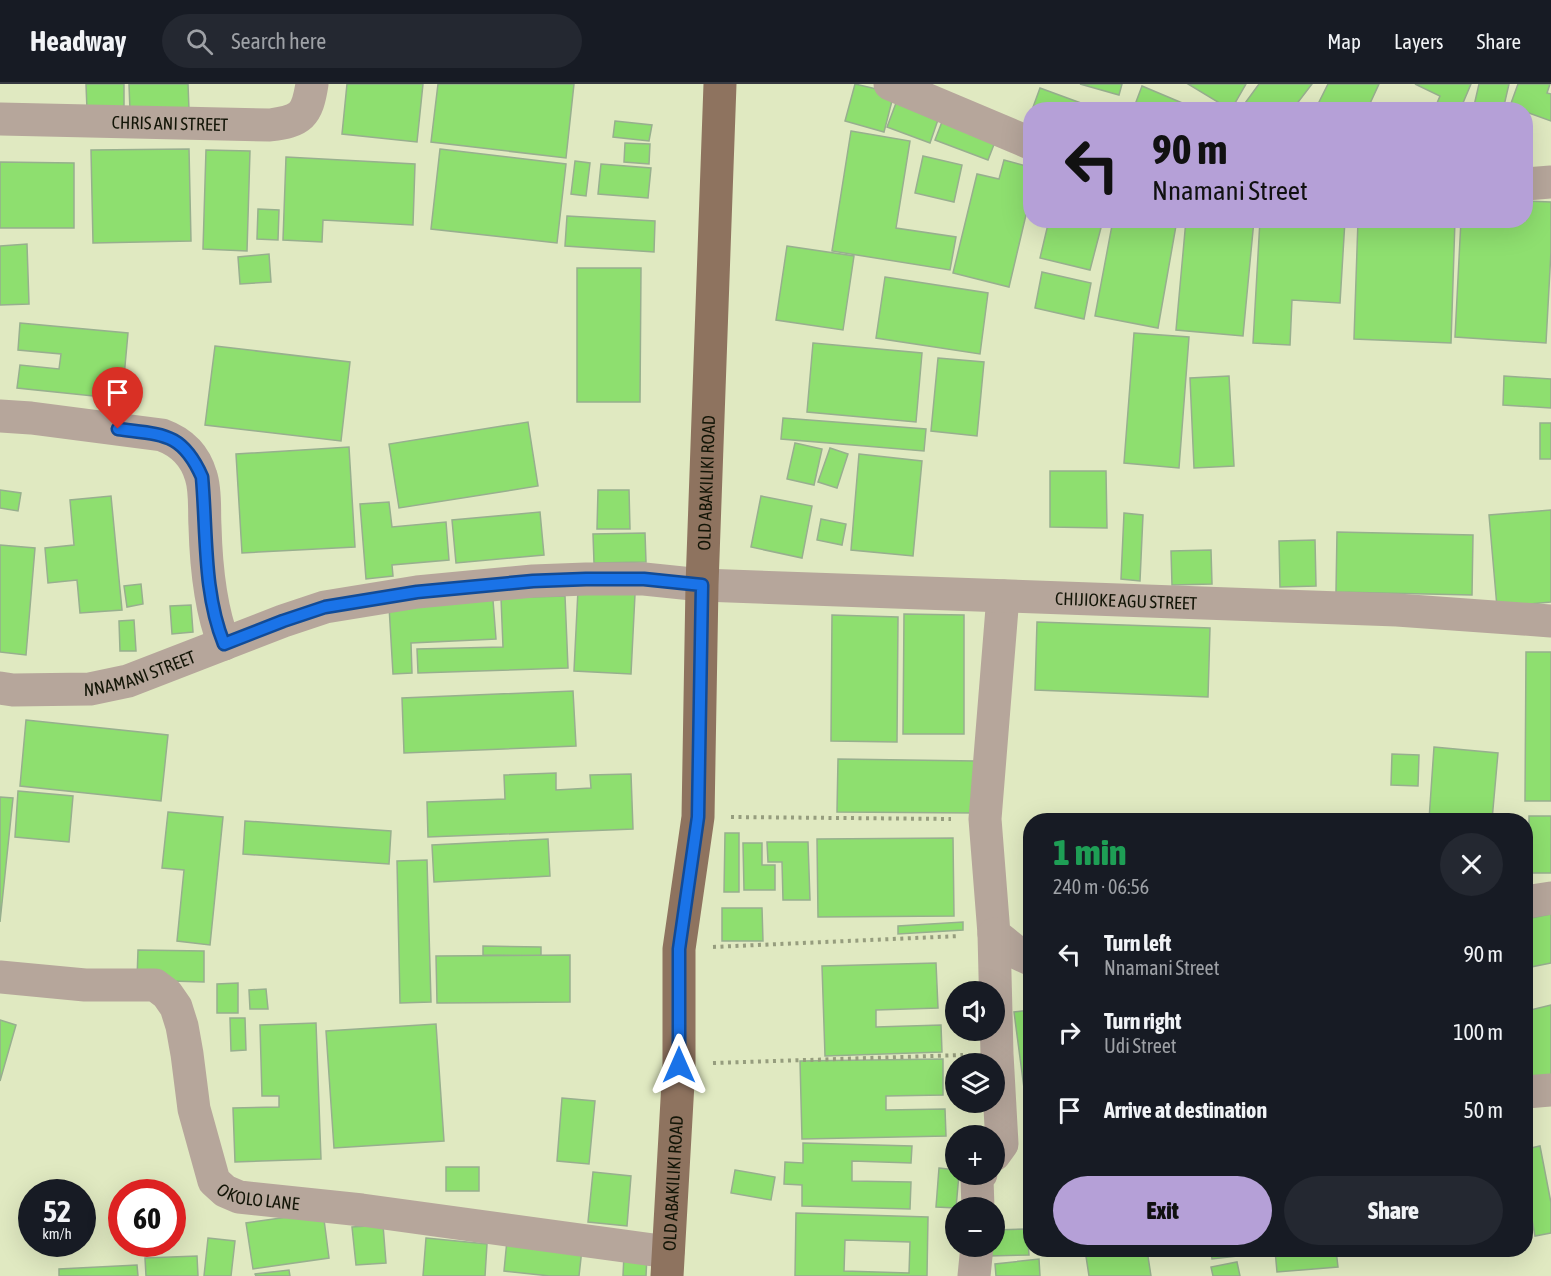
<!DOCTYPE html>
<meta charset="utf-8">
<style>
body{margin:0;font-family:"Asap Condensed",sans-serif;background:#242831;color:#f1f3f6;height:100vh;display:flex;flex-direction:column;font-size:22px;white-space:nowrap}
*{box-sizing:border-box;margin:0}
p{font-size:20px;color:#9ea1a6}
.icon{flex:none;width:33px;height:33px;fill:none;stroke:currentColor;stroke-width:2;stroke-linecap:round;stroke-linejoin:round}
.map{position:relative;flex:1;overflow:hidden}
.details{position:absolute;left:1023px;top:729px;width:510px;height:444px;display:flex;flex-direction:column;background:#171b24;border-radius:24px;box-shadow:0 6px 24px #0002}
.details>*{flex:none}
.guide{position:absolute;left:1023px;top:18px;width:510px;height:126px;border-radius:24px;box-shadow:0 6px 24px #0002;background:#b5a0d7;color:#111;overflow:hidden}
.buttons{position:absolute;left:945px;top:897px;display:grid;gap:12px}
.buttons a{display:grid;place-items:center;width:60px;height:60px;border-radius:50%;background:#171b24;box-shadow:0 6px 24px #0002;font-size:30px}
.speed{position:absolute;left:18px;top:1095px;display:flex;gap:12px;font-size:30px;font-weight:700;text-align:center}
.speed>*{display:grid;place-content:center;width:78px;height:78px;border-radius:50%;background:#171b24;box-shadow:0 6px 24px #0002;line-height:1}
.speed small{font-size:15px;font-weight:400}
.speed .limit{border:9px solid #d22;background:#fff;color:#111}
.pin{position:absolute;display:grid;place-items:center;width:51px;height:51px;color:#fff;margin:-62px -26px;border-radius:50% 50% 50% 0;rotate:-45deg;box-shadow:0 0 6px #0007}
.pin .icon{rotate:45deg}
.me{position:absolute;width:66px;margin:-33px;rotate:0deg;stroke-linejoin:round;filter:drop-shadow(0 0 4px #0008)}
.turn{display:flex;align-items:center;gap:21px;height:126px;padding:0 30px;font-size:27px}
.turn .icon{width:78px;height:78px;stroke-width:2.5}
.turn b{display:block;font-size:42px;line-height:51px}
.round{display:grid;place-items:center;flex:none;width:63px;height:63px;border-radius:32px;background:#242831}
.headline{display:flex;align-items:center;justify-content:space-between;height:102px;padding:0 30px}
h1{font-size:36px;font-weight:800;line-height:45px;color:#1e9e55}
.cta{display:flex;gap:12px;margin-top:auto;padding:12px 30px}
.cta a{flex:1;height:69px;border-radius:36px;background:#b5a0d7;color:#111;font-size:24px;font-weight:800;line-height:69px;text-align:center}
.cta a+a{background:#242831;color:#f1f3f6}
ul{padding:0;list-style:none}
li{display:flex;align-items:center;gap:18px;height:78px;padding:0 30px}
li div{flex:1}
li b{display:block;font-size:22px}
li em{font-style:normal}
header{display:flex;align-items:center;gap:36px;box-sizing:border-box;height:84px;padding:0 30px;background:#171b24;border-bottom:2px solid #363941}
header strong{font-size:28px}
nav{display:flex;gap:33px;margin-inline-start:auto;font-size:21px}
.search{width:420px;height:54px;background:#242831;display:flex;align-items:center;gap:15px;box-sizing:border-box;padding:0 21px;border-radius:33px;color:#9ea1a6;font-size:22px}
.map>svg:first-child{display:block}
</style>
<header>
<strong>Headway</strong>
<div class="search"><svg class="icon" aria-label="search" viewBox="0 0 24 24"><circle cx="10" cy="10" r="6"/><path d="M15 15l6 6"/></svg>Search here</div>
<nav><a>Map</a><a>Layers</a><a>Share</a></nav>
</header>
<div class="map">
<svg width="1551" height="1192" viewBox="0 0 1551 1192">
<rect width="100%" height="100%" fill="#e0e9c1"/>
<g fill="#8edf6f" stroke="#97af8e" stroke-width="1.5" fill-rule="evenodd">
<polygon points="86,0 124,0 124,26 87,26"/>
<polygon points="129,0 188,0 189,26 130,27"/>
<polygon points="347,0 423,0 417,58 342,50"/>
<polygon points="438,0 574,0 566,74 431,58"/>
<polygon points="855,0 894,9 884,48 845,37"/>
<polygon points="1080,0 1122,0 1119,11"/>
<polygon points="1188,0 1246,0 1231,26"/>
<polygon points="1259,0 1312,0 1292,26 1240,26"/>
<polygon points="1328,0 1379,0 1367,26 1315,26"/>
<polygon points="1415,0 1471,0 1460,26 1434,26 1440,12"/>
<polygon points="1479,0 1509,0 1503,26 1473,26"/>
<polygon points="1518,0 1550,0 1547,9 1551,10 1551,37 1526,28 1526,26 1510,22"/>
<polygon points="1142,2 1187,21 1185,26 1133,26"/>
<polygon points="1040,4 1100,26 1032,26"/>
<polygon points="899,11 941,27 930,59 887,43"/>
<polygon points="1195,19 1210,26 1193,26"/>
<polygon points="945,30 998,50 988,76 935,56"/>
<polygon points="615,37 652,41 649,57 613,53"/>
<polygon points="851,47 910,57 896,144 956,153 950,186 832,167"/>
<polygon points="625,59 650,60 649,80 624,78"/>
<polygon points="189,65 191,157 93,159 91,66"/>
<polygon points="440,65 566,80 557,159 431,145"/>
<polygon points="206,66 250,67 247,167 203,165"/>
<polygon points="923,72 962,81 954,118 915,109"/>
<polygon points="286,73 415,80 413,141 323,136 322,158 283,156"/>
<polygon points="1004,76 1030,83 1030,114 1009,203 953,189 977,90 999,95"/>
<polygon points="575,77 590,79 586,112 571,110"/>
<polygon points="0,78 74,79 74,144 0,144"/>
<polygon points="601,80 651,84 648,114 598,110"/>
<polygon points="1526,117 1551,118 1551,167 1546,259 1455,253 1461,136 1526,136"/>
<polygon points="258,125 279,126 278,156 257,155"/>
<polygon points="567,132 655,137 654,168 565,162"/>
<polygon points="1049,136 1103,136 1090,186 1040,174"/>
<polygon points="1113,136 1177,136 1158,244 1095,232"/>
<polygon points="1186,136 1254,136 1243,252 1176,246"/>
<polygon points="1260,136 1345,136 1340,219 1292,216 1290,261 1253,259"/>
<polygon points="1358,136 1455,136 1451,259 1354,255"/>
<polygon points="27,160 29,220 0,221 0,162"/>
<polygon points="787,162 854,172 843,246 776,236"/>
<polygon points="269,170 271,198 240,200 238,173"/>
<polygon points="577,184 641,184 640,318 577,318"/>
<polygon points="1042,188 1091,199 1084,235 1035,224"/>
<polygon points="885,193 988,209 980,270 876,254"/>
<polygon points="20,239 128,249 122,315 17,304 20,281 59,285 61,270 18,266"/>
<polygon points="1134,249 1189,253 1179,384 1124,379"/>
<polygon points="813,259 922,269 916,338 807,328"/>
<polygon points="215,262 350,278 341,357 205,341"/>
<polygon points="938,274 984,278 977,352 931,347"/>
<polygon points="1229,292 1234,382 1194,384 1190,294"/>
<polygon points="1504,292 1551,295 1551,324 1503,321"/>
<polygon points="783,334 926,345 924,367 781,355"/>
<polygon points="528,338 538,402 399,424 389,360"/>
<rect x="1540" y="339" width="11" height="36"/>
<polygon points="795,359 822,365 814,401 787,395"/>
<polygon points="349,363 355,463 242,469 236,370"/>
<polygon points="830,364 848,370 837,404 818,398"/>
<polygon points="859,370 922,377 913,472 851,466"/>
<polygon points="1050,387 1106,387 1107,444 1050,443"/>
<polygon points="0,406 21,409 18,427 0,424"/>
<polygon points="598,406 629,406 630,445 597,445"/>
<polygon points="111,412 122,526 80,529 77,496 48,499 45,464 74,461 70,416"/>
<polygon points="761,412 812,422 802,474 751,463"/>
<polygon points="389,418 392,443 446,438 449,476 392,481 393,492 366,495 360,420"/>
<polygon points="1551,426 1551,518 1497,523 1489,431"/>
<polygon points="540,428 544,471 456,479 452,436"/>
<polygon points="1124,429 1143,431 1140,497 1121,495"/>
<polygon points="821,435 846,440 842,461 817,456"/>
<polygon points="1337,448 1473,451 1472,511 1336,508"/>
<polygon points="645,449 646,478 594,479 593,450"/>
<polygon points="1315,456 1316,502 1280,503 1279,457"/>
<polygon points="0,461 35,464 26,571 0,568"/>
<polygon points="1211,466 1212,500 1172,501 1171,467"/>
<polygon points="141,500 143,520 127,523 124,502"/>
<polygon points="578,506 635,510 631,590 574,587"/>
<polygon points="565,512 568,584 418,589 417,565 503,563 501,514"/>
<polygon points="493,516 496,555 411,559 412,589 393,590 389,522"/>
<polygon points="191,521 193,548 172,550 170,522"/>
<polygon points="904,530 964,531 964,650 903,650"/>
<polygon points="832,531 898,533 897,658 831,657"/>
<polygon points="134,536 136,567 120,567 119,537"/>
<polygon points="1037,538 1210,544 1208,613 1035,606"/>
<polygon points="1526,568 1551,568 1551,717 1525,717"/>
<polygon points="573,607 576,662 404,669 402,614"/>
<polygon points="26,636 168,651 161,717 20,702"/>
<polygon points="1434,663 1498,669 1492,736 1429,736"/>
<polygon points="1392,670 1419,671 1418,702 1391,701"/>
<polygon points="838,675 976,677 976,729 837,728"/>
<polygon points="556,689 556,706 591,704 590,691 631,690 633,745 428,753 427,718 505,715 504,691"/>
<polygon points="18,707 73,712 69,758 15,753"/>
<polygon points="0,713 13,714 0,838"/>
<polygon points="168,728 223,733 210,861 177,857 184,786 162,784"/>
<rect x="1529" y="732" width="22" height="57"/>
<polygon points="245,737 391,747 389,780 243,770"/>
<polygon points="725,749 739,749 739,808 724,808"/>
<polygon points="953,754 954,832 818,833 817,755"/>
<polygon points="548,755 550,792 434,798 432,761"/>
<polygon points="767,758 808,758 810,816 783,816 782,778 768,778"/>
<polygon points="743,759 762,759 762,781 775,781 775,806 744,806"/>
<polygon points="427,776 431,918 400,919 397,777"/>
<polygon points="722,824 762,824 763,857 722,857"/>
<polygon points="1551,830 1551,879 1526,884 1526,835"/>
<polygon points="963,838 963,846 898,850 898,842"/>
<polygon points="483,862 541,863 541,872 483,871"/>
<polygon points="138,866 204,867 204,898 137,896"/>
<polygon points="570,871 570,918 437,919 436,872"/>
<polygon points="936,879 938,924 876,926 876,943 941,941 942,968 825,972 822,882"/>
<polygon points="238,899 238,929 217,929 217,900"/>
<polygon points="266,905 268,925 250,925 249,906"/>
<polygon points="1551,921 1551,993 1526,999 1526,927"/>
<polygon points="1030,926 1030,1042 1029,1042 1014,928"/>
<polygon points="230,934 245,934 246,966 231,967"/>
<polygon points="0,936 16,941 0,997"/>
<polygon points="316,939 321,1075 235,1078 233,1024 279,1023 279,1012 262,1012 260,941"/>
<polygon points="436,940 444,1057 334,1064 326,947"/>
<polygon points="943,975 943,1011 886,1012 886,1026 945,1025 946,1052 802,1055 800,977"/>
<polygon points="562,1014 595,1017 589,1080 557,1077"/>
<polygon points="803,1059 912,1062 911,1079 852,1077 852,1097 911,1098 910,1125 802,1122 802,1101 784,1100 785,1078 803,1079"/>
<polygon points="1540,1062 1551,1119 1551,1149 1535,1152 1526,1103 1526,1065"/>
<rect x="446" y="1083" width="33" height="24"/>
<polygon points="939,1084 956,1086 956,1090 959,1090 956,1124 936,1123"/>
<polygon points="735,1086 775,1093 771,1116 731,1109"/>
<polygon points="593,1088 631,1092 627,1142 588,1138"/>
<polygon points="323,1128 329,1174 253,1185 246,1139"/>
<path d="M 796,1129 L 928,1133 L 927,1192 L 795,1192 ZM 845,1156 L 910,1158 L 909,1189 L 844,1187 Z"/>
<polygon points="383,1141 386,1179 356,1181 352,1143"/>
<polygon points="1027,1145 1029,1171 989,1172 989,1162 994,1162 994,1146"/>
<polygon points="208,1154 235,1157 231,1192 204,1192"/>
<polygon points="426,1154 487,1160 485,1192 423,1192"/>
<polygon points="507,1156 582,1165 579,1192 550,1192 504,1187"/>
<polygon points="1085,1166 1147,1166 1151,1192 1089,1192"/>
<polygon points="1211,1166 1236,1166 1237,1172 1212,1175"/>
<polygon points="1275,1166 1336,1166 1338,1183 1277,1188"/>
<polygon points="624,1170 647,1172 646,1192 623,1192"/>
<polygon points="197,1172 198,1192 146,1192 145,1174"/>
<polygon points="1039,1175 1040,1192 996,1192 995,1180"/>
<polygon points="1237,1178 1240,1192 1213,1192 1211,1183"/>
<polygon points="137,1181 138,1192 59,1192 59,1185"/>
<polygon points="289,1186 290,1192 256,1192 255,1190"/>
</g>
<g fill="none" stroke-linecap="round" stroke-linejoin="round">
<g stroke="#969d7e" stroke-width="4" stroke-dasharray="3 4.5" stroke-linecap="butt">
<polyline points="731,733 951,735"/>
<polyline points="713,863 960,852"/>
<polyline points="713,979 963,971"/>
</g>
<g stroke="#b6a69b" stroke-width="33">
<polyline points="890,0 1030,59"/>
<path id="s1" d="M 0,35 L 270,41 C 301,37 307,32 312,0"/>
<polyline points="1526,100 1551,98"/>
<path d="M 0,332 L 31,334 L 162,351 C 181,358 195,371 201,392 C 206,407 204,427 205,442 C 206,481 210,524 224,560"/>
<polyline points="1003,512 985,735 994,850 1019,870 1030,875"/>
<path id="s2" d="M 0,604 L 13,606 L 90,605 L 128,597 L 283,537 L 325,523 L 417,508 L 533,497 L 586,495 L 644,495 L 702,501 L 1397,526 L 1551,537"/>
<polyline points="1526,818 1551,814"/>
<polyline points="994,850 997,970 1002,1060 994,1071"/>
<path id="s3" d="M 0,893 L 85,901 L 155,901 L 167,910 L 176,923 L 182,942 L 187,970 L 194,1025 L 214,1097 L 225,1107 L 239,1113 L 362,1126 L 668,1168"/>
<polyline points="1526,1008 1551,1006"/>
<polyline points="978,1124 977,1095 981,1090"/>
<polyline points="974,1192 977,1162"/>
</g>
<path stroke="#8e735f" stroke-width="33" id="s4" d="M 667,1192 L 679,981 L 679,865 L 698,733 L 702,501 L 720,0"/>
</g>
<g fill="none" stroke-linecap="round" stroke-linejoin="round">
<g stroke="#114b97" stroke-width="15">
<path id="route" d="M 118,345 C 163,351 182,348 202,393 C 207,449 203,508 224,560 L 283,537 L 325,523 L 417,508 L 533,497 L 586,495 L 644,495 L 702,501 L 698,733 L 679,865 L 679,981"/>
</g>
<use href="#route" stroke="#1a73e8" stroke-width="10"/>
</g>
<g text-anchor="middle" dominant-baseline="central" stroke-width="4.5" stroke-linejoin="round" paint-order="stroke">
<g font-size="18" fill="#131507" stroke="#edf7ce">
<text stroke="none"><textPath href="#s1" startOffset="170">CHRIS ANI STREET</textPath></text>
<text stroke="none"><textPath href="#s4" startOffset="795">OLD ABAKILIKI ROAD</textPath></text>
<text stroke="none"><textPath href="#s2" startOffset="1143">CHIJIOKE AGU STREET</textPath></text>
<text stroke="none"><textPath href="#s2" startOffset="142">NNAMANI STREET</textPath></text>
<text stroke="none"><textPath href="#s4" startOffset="93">OLD ABAKILIKI ROAD</textPath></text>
<text stroke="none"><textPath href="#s3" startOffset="414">OKOLO LANE</textPath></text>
</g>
</g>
</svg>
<div class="buttons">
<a><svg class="icon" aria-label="sound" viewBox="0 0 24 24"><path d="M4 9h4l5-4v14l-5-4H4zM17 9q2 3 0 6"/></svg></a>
<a><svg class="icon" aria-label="layers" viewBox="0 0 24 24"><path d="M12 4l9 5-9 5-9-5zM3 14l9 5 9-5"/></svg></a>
<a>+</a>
<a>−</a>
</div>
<div class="speed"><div>52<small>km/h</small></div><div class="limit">60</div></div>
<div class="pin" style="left:118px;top:345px;background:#d93025"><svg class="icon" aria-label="arrive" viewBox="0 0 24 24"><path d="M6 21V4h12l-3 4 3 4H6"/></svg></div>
<svg class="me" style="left:679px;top:981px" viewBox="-20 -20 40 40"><path d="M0-17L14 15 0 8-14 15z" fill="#1a73e8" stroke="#fff" stroke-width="4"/></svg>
<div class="guide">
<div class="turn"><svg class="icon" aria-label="left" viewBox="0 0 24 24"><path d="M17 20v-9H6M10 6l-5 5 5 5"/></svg><div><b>90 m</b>Nnamani Street</div></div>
</div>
<section class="details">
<div class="headline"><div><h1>1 min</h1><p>240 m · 06:56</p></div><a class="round"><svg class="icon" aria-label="close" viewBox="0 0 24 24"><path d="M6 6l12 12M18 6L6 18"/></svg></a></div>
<ul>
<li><svg class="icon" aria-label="left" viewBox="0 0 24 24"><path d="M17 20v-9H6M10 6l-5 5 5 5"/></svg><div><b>Turn left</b><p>Nnamani Street</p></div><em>90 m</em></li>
<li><svg class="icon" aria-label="right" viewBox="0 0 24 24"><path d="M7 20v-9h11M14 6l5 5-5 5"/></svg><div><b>Turn right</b><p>Udi Street</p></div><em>100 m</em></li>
<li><svg class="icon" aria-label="arrive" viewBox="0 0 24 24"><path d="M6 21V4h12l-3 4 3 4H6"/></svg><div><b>Arrive at destination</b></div><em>50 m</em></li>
</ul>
<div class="cta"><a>Exit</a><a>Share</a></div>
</section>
</div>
